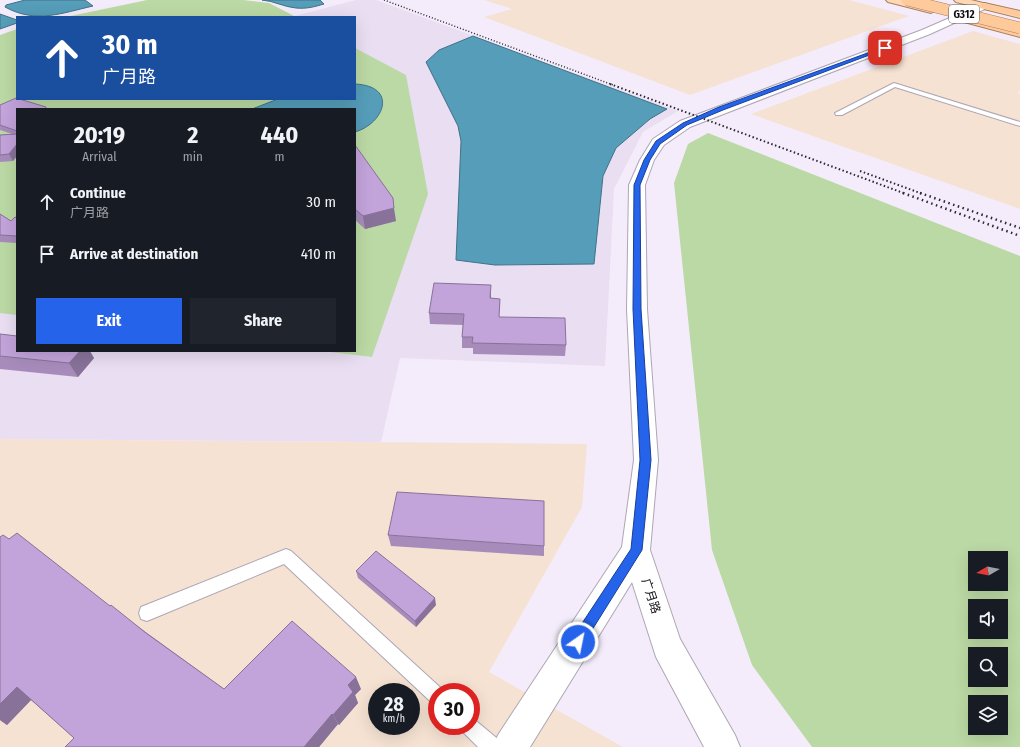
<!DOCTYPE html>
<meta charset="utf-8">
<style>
body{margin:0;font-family:"Fira Sans Condensed","Noto Sans SC",sans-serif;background:#20242c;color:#f1f3f6;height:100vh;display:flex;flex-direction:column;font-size:15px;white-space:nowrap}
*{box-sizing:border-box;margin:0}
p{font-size:13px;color:#9ea1a6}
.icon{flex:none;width:22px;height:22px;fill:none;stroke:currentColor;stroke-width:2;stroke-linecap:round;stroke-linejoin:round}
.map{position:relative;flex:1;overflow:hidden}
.panel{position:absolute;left:16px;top:108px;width:340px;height:244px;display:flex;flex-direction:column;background:#171b24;border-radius:0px;box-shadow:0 4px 16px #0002}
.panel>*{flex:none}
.hud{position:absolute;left:16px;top:16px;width:340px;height:84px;border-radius:0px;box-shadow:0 4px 16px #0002;background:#1a4fa0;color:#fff;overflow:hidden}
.needle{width:26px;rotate:260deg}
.buttons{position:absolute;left:968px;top:551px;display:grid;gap:8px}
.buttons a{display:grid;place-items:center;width:40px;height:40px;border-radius:0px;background:#171b24;box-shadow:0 4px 16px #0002;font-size:20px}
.speed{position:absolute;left:368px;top:683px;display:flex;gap:8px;font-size:20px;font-weight:700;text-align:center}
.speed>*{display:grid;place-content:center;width:52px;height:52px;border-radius:50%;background:#171b24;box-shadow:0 4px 16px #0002;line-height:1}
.speed small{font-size:10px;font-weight:400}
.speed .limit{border:6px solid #d22;background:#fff;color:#111}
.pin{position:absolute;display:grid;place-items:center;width:34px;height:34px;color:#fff;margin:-17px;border-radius:8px;box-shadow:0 2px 6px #0006}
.me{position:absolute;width:44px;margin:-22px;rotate:33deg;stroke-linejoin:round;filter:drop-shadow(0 0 3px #0008)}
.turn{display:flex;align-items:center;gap:14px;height:84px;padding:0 20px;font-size:18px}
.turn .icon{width:52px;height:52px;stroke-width:2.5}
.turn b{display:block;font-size:28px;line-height:34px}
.eta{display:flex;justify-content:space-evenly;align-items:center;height:68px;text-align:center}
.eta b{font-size:24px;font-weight:700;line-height:28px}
.cta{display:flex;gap:8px;margin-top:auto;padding:8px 20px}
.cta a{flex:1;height:46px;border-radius:0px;background:#2563eb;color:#fff;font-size:16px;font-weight:700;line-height:46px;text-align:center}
.cta a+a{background:#20242c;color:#f1f3f6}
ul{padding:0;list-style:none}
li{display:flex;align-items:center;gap:12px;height:52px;padding:0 20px}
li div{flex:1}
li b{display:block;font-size:15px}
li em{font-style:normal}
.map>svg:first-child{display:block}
</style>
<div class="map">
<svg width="1020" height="747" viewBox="0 0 1020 747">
<rect width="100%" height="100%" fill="#f4ecfb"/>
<path fill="#e9def2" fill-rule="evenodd" d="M 356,0 L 376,0 L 678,111 L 643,132 L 614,189 L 605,366 L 400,358 L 381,442 L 0,439 L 0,85 L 17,99 L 355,99 L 355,17 L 291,17 ZM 17,109 L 355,109 L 355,351 L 17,351 Z"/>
<g fill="#f5e2d2" fill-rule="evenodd">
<polygon points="484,0 849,0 909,16 690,95 484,17 512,9"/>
<polygon points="973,31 1020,44 1020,91 1017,93 1020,94 1020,209 751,114"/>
<path d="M 0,439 L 587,444 L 582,507 L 489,672 L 623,747 L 0,747 ZM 377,692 L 411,692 L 411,726 L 377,726 ZM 437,692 L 471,692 L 471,726 L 437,726 Z"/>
</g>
<g fill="#bbd9a4" fill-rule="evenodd">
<polygon points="147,0 243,0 269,3 296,17 66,17"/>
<polygon points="17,29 17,99 355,99 355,48 406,75 428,194 372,357 322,351 355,351 355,109 17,109 17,315 0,313 0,35"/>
<path d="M 708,133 L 1020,256 L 1020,747 L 812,747 L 752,665 L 712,550 L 674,183 L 688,144 ZM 975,558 L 1001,558 L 1001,584 L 975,584 ZM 975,606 L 1001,606 L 1001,632 L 975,632 ZM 975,654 L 1001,654 L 1001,680 L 975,680 ZM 975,702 L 1001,702 L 1001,728 L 975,728 Z"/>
</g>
<g fill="#559db9" stroke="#417287">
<path d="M 25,0 L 85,0 L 93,6 C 62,13 36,24 5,7 L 6,5 Z"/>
<path d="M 262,0 L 320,0 L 324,4 C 314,7 306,9 296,8 C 284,7 274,1 262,0 Z"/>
<polygon points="0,14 17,20 17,23 0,29"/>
<polygon points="473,36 667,109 650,119 616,148 603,176 594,264 495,265 456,260 461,141 458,126 426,62 439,50"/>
<path d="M 355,84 C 398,86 385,123 355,132 L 355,109 L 252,109 L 278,99 L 355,99 Z"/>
</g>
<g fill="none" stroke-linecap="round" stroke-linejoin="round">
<g stroke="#ada6b4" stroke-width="2">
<g id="service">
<polygon points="894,83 1020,122 1020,126 895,87 842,115 836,115 835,113"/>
<polygon points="286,549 291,551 443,690 444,692 437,692 437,705 431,702 284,564 147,621 141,619 139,613 141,607"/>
<polygon points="471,718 475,720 499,740 501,747 478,747 463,732 460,726 471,726"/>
</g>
</g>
<g stroke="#ada6b4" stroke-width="2">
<polygon id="minor" points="984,3 987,4 989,6 987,8 930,34 690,127 664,145 654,160 645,185 647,309 658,460 650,550 680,639 735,735 740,747 704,747 656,657 632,582 530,747 493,747 498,735 622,547 634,460 627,309 629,185 640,160 653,139 680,121 922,30"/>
</g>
<g stroke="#ab7f5c" stroke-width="2">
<g id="primary">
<polygon points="886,0 903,0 935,8 936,10 931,13 888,2"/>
<polygon points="954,0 971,0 1020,12 1020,18 956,2"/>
</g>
</g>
<g stroke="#ab7f5c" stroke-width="2">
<g id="trunk">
<polygon points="984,3 1020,11 1020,17 981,8 979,6 981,4"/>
<polygon points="968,17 1020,31 1020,37 964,22 963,20 964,18"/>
</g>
</g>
<use href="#service" fill="#fff" fill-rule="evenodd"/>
<use href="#minor" fill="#fff" fill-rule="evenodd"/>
<use href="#primary" fill="#fed7b5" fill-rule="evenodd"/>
<use href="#trunk" fill="#feca9c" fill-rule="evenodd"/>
<polyline stroke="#2c282e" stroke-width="1.5" stroke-dasharray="1 2" stroke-linecap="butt" points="384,0 613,85"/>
<g stroke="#2c282e" stroke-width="2" stroke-dasharray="1.5 2.5" stroke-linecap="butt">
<polyline points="610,84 906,194"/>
<polyline points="860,171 923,194"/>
</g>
<g stroke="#2c282e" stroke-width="2.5" stroke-dasharray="1.5 3.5" stroke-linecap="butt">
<polyline points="903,193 1020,236"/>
<polyline points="920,193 1020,228"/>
</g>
<g stroke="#ab7f5c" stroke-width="12" stroke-linecap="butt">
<polyline id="trunk-bridge" points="907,0 1020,28"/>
</g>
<use href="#trunk-bridge" stroke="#feca9c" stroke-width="11"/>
</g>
<g fill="#a78cbb">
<polygon points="0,105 46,107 47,109 17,109 17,156 13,161 0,162 0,135 12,134 0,130"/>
<polygon points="355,145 396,221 365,229 355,220"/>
<polygon points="0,214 11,221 17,218 17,243 0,242"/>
<polygon points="491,285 491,298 500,299 499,317 566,345 565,356 473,354 473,348 462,348 462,337 463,325 430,324 429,313"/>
<polygon points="0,334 94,358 78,377 0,369"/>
<polygon points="388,535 544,546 544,556 391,546"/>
<polygon points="0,537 110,606 224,689 361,689 355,695 358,703 339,725 338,724 319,747 65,747 74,738 31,700 7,725 0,720"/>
<polygon points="356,571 436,605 416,627 358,578"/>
</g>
<g fill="#887299">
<polygon points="17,144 17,156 13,161 9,154"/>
<polygon points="394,208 396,221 365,229 363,216"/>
<polygon points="491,285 491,296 490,310 490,298"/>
<polygon points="80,351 90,351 94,358 78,377 69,363"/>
<polygon points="435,598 436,605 416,627 415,621"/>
<polygon points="356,677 361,689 355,695 358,703 339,725 333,715 348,685"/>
<polygon points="17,687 33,698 7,725 0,720 0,704"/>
<polygon points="332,714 338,724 319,747 304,747"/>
</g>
<g fill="#c2a3da" stroke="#887299">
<polygon points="16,98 46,107 45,109 17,109 17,131 0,125 0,105"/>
<polygon points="17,134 17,144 9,154 0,155 0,135"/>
<polygon points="355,145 393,198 394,208 363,216 355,209"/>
<polygon points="0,214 11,221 15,217 17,218 17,236 0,235"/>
<polygon points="434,283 491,285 490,298 500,299 499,317 565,318 566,345 472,343 473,337 462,337 464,314 429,313"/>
<polygon points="0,334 17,336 17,351 80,351 69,363 0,356"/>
<polygon points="397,492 544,501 544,546 388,535"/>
<polygon points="17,533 110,606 111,605 146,633 224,689 292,621 356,677 348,685 353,692 333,715 332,714 304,747 65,747 74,738 17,687 0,704 0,537 3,535 9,539"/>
<polygon points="376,551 435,598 415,621 356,571"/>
</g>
<polygon fill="#2563eb" stroke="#184099" points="884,47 888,48 723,110 687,125 660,144 650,160 640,185 641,309 651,460 642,550 582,646 578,648 573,646 571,642 573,637 631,549 640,460 633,309 634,185 644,160 656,141 683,123 719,107"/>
<g text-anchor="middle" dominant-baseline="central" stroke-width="3" stroke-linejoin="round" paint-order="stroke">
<rect fill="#fff" stroke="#58565a" stroke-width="1" x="949" y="5" width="30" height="18" rx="3"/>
<g font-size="11" font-weight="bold" fill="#110e13">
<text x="964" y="14">G312</text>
</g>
<g font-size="12" fill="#110e13" stroke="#fff">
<text transform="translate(651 596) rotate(72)">广月路</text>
</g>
</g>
</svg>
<div class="buttons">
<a><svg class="needle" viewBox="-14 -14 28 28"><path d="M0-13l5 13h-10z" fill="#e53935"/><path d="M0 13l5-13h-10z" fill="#9ea1a6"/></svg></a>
<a><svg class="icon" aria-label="sound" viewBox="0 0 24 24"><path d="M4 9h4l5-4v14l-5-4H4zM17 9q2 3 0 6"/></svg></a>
<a><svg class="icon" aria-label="search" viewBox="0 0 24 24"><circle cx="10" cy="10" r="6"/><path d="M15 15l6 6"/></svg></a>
<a><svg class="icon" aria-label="layers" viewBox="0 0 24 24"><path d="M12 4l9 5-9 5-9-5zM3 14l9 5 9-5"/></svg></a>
</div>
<div class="speed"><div>28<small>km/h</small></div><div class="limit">30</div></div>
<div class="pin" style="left:885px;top:48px;background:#d93025"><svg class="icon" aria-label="arrive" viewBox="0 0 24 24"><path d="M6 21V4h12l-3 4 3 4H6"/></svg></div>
<svg class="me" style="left:578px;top:642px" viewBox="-20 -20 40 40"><circle r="17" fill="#2563eb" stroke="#fff" stroke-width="3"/><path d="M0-11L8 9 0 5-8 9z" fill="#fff"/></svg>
<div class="hud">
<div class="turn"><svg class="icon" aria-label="ahead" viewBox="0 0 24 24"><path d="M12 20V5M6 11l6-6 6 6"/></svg><div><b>30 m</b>广月路</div></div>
</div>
<section class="panel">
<div class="eta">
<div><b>20:19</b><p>Arrival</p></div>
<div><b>2</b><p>min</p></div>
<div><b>440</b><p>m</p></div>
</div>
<ul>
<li><svg class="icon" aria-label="ahead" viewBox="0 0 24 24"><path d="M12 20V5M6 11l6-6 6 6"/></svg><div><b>Continue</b><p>广月路</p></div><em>30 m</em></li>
<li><svg class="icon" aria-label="arrive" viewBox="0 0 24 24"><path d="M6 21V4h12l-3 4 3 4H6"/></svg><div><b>Arrive at destination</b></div><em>410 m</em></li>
</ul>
<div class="cta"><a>Exit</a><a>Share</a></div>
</section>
</div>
